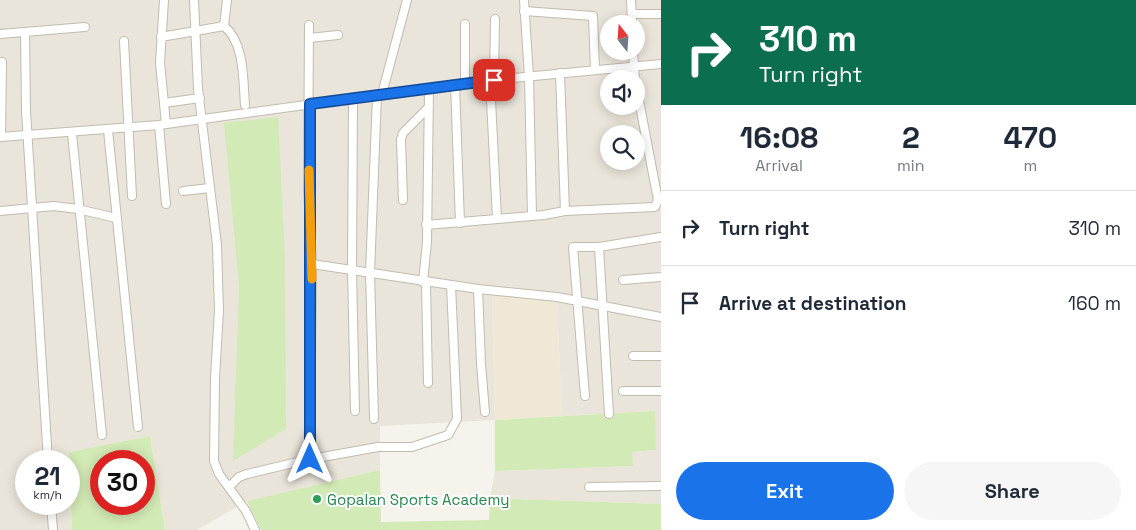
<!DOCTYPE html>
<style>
body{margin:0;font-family:"Space Grotesk",sans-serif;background:#f6f6f7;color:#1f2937;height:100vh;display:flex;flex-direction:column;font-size:19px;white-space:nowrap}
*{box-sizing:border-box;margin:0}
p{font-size:16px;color:#747a83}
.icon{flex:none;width:28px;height:28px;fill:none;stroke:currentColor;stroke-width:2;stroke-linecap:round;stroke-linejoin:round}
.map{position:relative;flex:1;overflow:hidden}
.panel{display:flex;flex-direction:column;background:#fff;width:475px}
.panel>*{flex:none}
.banner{background:#0b6e4f;color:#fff;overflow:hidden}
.needle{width:32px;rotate:343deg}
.controls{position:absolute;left:600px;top:15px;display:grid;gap:10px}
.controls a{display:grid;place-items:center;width:45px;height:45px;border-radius:50%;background:#fff;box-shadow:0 2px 12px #0003;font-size:25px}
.speed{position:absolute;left:15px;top:450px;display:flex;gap:10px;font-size:25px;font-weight:700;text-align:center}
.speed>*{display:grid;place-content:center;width:65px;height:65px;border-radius:50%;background:#fff;box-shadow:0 2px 12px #0003;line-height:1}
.speed small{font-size:12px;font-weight:400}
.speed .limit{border:8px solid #d22;background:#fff;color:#111}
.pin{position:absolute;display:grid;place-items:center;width:42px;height:42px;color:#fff;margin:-21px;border-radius:10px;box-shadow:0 2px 8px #0006}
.me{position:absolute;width:55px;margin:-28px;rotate:0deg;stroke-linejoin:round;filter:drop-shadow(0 0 4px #0008)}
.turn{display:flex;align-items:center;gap:18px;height:105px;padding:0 15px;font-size:22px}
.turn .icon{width:65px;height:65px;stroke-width:2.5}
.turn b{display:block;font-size:35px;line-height:42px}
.eta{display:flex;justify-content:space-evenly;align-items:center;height:85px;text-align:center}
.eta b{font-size:30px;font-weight:700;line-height:35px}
.button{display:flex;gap:10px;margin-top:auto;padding:10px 15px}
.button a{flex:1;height:58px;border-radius:30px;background:#1a73e8;color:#fff;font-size:20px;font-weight:700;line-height:58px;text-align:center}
.button a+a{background:#f6f6f7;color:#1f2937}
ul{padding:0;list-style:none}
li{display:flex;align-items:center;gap:15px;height:75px;padding:0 15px;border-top:1px solid #e0e1e3}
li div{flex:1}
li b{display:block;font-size:19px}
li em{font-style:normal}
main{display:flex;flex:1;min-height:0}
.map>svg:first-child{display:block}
</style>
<main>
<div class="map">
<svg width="661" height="530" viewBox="0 0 661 530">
<rect width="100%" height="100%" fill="#f6f3ec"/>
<path fill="#eae5da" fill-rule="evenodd" d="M 0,0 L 661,0 L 661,504 L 490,498 L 495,471 L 632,466 L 632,452 L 656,450 L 654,411 L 562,416 L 557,303 L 492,294 L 495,420 L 380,426 L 380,470 L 247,501 L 197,530 L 165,530 L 150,436 L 69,452 L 72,530 L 0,530 ZM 609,24 L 636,24 L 636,51 L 609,51 ZM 609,79 L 636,79 L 636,106 L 609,106 ZM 609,134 L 636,134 L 636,161 L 609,161 ZM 26,461 L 69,461 L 69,504 L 26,504 Z"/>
<polygon fill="#efe8d6" points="492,293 557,303 562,416 495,420"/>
<g fill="#d2eab5" fill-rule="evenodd">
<polygon points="278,117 285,256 286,429 233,461 239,286 224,123"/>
<polygon points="655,411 656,450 632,452 633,466 495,471 495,420"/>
<path d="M 150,436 L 165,530 L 72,530 L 69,452 ZM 144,461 L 144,504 L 101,504 L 101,461 Z"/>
<polygon points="380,470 381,522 489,520 490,498 661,504 661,530 261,530 247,501"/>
</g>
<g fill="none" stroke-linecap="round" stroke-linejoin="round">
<g stroke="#c2bbae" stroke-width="10">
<g id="minor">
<polyline points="164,0 160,63 166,124"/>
<polyline points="194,0 198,89 217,245 219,310 215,378 214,461 219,474 246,511 255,530"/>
<polyline points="524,0 529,76 532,216"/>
<polyline points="631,0 632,24"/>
<polyline points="524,11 593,16 595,70"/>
<polyline points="632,14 661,14"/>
<polyline points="224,26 227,0"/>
<polyline points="25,32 26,111 48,461"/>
<polyline points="0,34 85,27"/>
<path d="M 161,37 L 224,26 C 245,43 243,81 245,105"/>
<polyline points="309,38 338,35"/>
<polyline points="124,41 132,196"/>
<polyline points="633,51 635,79"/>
<polyline points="560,73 565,211"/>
<polyline points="494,79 495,19"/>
<polyline points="490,80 497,219"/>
<polyline points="465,83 465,24"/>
<polyline points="455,84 460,223"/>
<polyline points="382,94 407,0"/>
<polyline points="353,98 352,270 355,411"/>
<polyline points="164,103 200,98"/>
<polyline points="159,125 166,204"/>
<polyline points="108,130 138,427"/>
<polyline points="72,133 102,435"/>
<polyline points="0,137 159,125 481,81 661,64"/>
<polyline points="1,137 2,62"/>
<polyline points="183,191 210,188"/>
<polyline points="403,200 401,139 403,133 429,107"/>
<polyline points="0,211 54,206 78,209 116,218"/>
<polyline points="426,225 544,215 565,211 655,207 658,200 636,85"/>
<polyline points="599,247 609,414"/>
<polyline points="312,264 478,289 557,297 661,317"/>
<polyline points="623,280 661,277"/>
<polyline points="423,282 427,242 429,88"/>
<polyline points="426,282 428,383"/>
<polyline points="478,289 481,364 485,412"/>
<polyline points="633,356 661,356"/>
<polyline points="623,391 661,391"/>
<polyline points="585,396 573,247 599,247 661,237"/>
<polyline points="374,419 370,273 377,95"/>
<polyline points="306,460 378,447 412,447 448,435 457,419 451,285"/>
<polyline points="229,487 239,477 247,474 310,459 312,264 308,188 309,25"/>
<polyline points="589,487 661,486"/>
<polyline points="51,504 53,530"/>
</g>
</g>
<use href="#minor" stroke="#fff" stroke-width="8"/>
</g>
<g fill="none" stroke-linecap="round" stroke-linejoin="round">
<g stroke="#114b97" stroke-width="12">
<polyline id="route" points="310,459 310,104 494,80"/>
</g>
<use href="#route" stroke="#1a73e8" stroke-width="9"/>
<polyline stroke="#f59e0b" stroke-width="9" points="309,170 312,279"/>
</g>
<circle fill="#2e9e5b" stroke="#fff" stroke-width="2" cx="317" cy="499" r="5"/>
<g text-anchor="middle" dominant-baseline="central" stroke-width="4" stroke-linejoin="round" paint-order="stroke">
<g font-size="15" fill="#27864d" stroke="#fff" text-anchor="start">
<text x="327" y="499">Gopalan Sports Academy</text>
</g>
</g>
</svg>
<div class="controls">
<a><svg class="needle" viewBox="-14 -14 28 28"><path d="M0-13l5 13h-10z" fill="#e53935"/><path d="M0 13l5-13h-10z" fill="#747a83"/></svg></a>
<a><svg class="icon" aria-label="sound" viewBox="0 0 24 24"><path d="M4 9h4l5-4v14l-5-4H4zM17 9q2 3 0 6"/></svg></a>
<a><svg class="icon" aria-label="search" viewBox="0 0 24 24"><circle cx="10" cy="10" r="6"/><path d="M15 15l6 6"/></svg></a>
</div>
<div class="speed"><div>21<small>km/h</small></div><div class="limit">30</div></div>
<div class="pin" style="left:494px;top:80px;background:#d93025"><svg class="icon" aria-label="arrive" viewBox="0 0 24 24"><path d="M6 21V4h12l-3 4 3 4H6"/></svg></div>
<svg class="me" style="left:310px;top:459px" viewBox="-20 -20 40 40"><path d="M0-17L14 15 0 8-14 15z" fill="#1a73e8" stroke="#fff" stroke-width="4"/></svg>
</div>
<section class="panel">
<div class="banner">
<div class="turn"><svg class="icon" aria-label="right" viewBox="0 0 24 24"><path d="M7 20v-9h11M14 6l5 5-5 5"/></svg><div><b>310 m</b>Turn right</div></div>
</div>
<div class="eta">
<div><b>16:08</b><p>Arrival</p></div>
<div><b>2</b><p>min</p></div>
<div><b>470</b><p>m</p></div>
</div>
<ul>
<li><svg class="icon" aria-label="right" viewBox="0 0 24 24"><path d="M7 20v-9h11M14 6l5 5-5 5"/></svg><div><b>Turn right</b></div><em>310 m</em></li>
<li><svg class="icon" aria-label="arrive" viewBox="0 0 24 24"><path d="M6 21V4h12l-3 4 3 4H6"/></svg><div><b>Arrive at destination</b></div><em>160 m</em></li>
</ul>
<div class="button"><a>Exit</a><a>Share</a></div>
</section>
</main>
